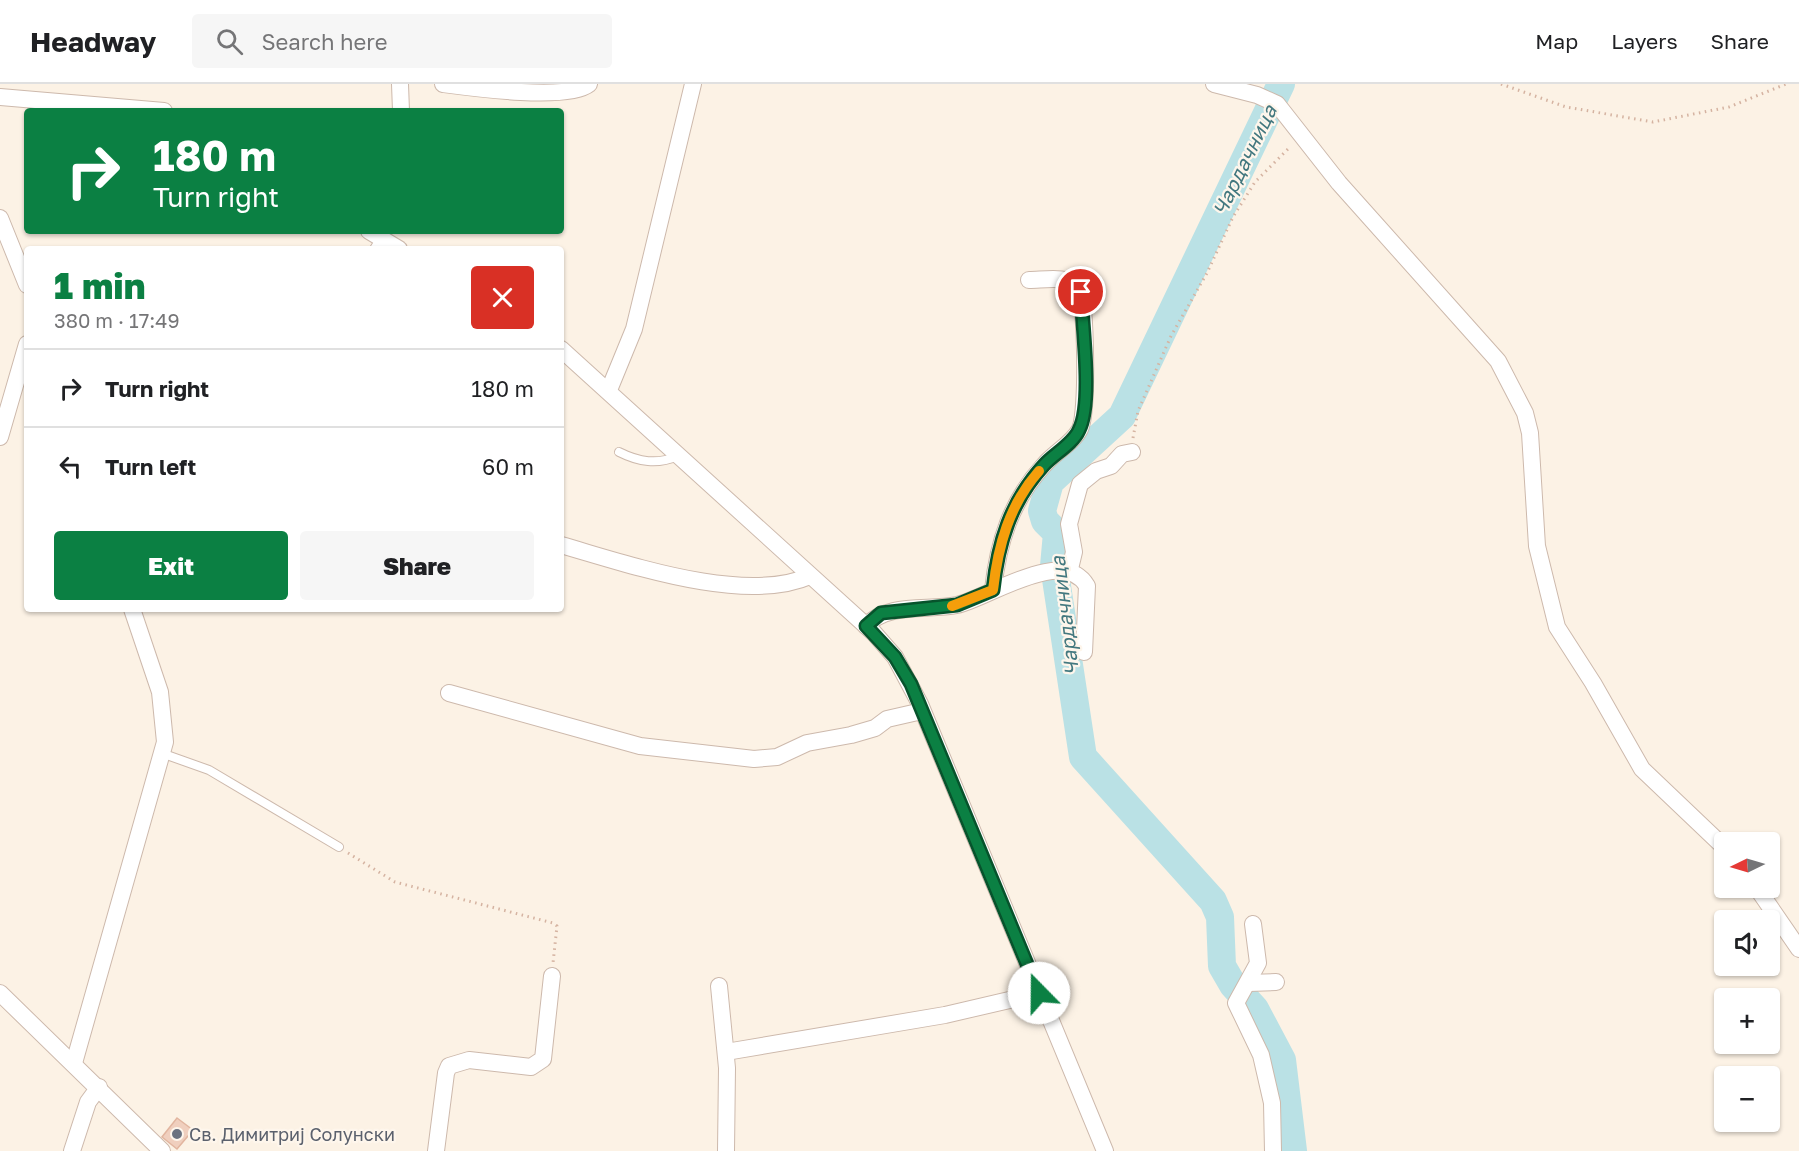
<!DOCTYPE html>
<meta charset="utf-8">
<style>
body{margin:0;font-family:"Golos Text",sans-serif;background:#f6f6f6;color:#202124;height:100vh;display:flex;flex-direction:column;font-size:22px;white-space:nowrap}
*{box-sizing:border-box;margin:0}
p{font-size:20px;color:#757577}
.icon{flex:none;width:33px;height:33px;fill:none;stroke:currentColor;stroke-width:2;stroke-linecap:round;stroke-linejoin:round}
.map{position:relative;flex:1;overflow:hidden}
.panel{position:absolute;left:24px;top:162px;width:540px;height:366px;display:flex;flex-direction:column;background:#fff;border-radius:6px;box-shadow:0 2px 4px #0004}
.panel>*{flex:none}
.hud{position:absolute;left:24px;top:24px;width:540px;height:126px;border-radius:6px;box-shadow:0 2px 4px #0004;background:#0b8043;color:#fff;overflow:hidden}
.needle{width:39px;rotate:265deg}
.fabs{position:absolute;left:1714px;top:748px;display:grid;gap:12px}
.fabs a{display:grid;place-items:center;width:66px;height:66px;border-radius:6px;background:#fff;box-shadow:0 2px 4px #0004;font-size:30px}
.pin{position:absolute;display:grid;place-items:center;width:51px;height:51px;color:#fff;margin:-26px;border:3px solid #fff;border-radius:50%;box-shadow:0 2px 6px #0007}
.me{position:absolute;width:66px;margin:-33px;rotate:338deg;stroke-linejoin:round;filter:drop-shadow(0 0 4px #0008)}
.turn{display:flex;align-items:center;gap:21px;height:126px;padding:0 30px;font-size:27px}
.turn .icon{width:78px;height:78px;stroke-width:2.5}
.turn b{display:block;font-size:42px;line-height:51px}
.round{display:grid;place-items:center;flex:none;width:63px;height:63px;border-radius:6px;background:#f6f6f6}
.head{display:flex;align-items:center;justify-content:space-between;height:102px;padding:0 30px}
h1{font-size:36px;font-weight:800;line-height:45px;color:#0b8043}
.cta{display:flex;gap:12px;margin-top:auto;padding:12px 30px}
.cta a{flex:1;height:69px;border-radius:6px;background:#0b8043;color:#fff;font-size:24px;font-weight:800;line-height:69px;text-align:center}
.cta a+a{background:#f6f6f6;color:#202124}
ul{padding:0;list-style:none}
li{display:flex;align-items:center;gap:18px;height:78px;padding:0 30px;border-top:2px solid #e0e0e0}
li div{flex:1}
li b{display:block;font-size:22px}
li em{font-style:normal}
header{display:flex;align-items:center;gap:36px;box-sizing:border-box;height:84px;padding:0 30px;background:#fff;border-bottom:2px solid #e0e0e0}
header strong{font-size:28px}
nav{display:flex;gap:33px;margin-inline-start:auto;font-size:21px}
.search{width:420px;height:54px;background:#f6f6f6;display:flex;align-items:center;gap:15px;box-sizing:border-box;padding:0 21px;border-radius:6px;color:#757577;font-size:22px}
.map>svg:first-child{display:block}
</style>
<header>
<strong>Headway</strong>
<div class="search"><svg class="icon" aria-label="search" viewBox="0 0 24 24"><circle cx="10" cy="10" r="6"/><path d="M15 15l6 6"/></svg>Search here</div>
<nav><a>Map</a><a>Layers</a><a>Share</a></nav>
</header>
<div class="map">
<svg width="1799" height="1067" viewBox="0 0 1799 1067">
<rect width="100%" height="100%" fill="#fcf2e5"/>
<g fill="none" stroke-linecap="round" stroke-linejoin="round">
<polyline stroke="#bae1e5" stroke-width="28" points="1281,0 1122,332 1050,398 1042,427 1045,437 1057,449 1054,482 1083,673 1213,817 1220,833 1222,882 1233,901 1255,925 1282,976 1293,1067"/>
</g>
<polygon fill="#f0cfbe" stroke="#e2b59f" stroke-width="1.5" points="177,1034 193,1046 177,1065 162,1053"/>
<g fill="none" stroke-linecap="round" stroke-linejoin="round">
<g stroke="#cdb9ac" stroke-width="10">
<g id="service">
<polyline points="374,165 381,154"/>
<path d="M 619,368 C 639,378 657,381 678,372"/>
<polyline points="164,670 209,686 339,763"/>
</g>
</g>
<g stroke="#cdb9ac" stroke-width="18">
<g id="minor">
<polyline points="400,0 401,27"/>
<path d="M 443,0 C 473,4 568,17 589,0"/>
<polyline points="1214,0 1257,11 1277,20 1339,99 1498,277 1525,329 1530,349 1537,462 1557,543 1593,599 1642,685 1725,764"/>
<polyline points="0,13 164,27"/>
<polyline points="0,134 27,201"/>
<polyline points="369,147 399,165"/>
<polyline points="561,265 874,549 895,573 920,620 1105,1067"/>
<polyline points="609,306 634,245 693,0"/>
<polyline points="0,353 27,260"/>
<path d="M 561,461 C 628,480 744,521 810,492"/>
<polyline points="1069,489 1074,468 1069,440 1080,400 1096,387 1111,382 1122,370 1132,368"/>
<path d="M 993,506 C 998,458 1011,417 1044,381 C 1054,369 1073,359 1080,345 C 1088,328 1086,221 1079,203 C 1068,191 1044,196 1029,196"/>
<path d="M 866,542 C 888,518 927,527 957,521 C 987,515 1063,461 1087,502 L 1084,568"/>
<polyline points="449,609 640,662 754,675 777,673 807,659 851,651 875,644 887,635 922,627"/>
<polyline points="1757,804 1799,865"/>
<polyline points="1253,840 1258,879 1236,919 1261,971 1272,1019 1273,1067"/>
<polyline points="1248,899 1276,898"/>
<polyline points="719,902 727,984 726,1067"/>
<polyline points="0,909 162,1067"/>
<polyline points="726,968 945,931 1039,909"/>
<polyline points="74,979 165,658 160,608 132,525"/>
<polyline points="72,1067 88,1018 99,1003"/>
<polyline points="436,1067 446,989 449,982 469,976 531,983 543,975 552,892"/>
</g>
</g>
<g stroke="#d5b3a1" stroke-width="3" stroke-dasharray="1.5 4.5" stroke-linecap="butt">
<polyline points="1501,0 1566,23 1653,38 1729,23 1786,0"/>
<polyline points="1133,354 1138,327 1171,252 1207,189 1233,133 1255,98 1290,63"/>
<polyline points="348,769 395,798 553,839 557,842 553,879"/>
</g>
<use href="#service" stroke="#fff" stroke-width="8"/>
<use href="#minor" stroke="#fff" stroke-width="16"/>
</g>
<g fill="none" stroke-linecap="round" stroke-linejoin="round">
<g stroke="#07532c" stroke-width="15">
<path id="route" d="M 1039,909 L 911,600 L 895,573 L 866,542 L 881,529 L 957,521 L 993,506 C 998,458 1011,417 1044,381 C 1054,370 1073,360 1079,346 C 1093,319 1082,240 1081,208"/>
</g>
<use href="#route" stroke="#0b8043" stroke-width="10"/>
<path stroke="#f59e0b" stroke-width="10" d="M 952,522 L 993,506 C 998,462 1009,421 1039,387"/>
</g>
<circle fill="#6b7280" stroke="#fef6ec" stroke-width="2" cx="177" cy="1050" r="6"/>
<g text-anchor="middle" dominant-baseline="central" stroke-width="4.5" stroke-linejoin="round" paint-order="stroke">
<g font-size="18" fill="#5b616d" stroke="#fef6ec" text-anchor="start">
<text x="189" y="1050">Св. Димитриј Солунски</text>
</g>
<g font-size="20" font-style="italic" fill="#43787f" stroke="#fef6ec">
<text transform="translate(1244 76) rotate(-64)">Чардачница</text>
<text transform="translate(1064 532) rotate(-97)">Чардачница</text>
</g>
</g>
</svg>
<div class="fabs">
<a><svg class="needle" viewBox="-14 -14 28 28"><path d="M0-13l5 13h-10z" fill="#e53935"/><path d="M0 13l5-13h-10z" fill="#757577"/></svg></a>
<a><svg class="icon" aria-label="sound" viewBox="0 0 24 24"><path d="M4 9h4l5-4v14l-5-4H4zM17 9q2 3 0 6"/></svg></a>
<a>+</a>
<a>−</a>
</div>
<div class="pin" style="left:1081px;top:208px;background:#d93025"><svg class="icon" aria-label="arrive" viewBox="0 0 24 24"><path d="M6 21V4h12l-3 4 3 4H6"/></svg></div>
<svg class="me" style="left:1039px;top:909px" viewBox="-20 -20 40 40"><circle r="19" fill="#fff"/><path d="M0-13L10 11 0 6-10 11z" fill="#0b8043"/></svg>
<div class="hud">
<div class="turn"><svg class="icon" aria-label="right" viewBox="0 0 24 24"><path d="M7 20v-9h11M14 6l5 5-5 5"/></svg><div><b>180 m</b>Turn right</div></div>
</div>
<section class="panel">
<div class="head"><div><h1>1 min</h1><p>380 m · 17:49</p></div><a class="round" style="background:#d93025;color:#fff"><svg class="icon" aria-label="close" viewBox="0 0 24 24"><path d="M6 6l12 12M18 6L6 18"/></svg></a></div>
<ul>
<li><svg class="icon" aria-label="right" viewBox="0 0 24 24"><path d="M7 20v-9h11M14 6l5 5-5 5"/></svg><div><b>Turn right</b></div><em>180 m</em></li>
<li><svg class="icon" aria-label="left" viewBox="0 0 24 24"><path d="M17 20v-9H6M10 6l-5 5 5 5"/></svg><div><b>Turn left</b></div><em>60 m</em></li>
</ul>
<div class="cta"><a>Exit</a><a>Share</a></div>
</section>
</div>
